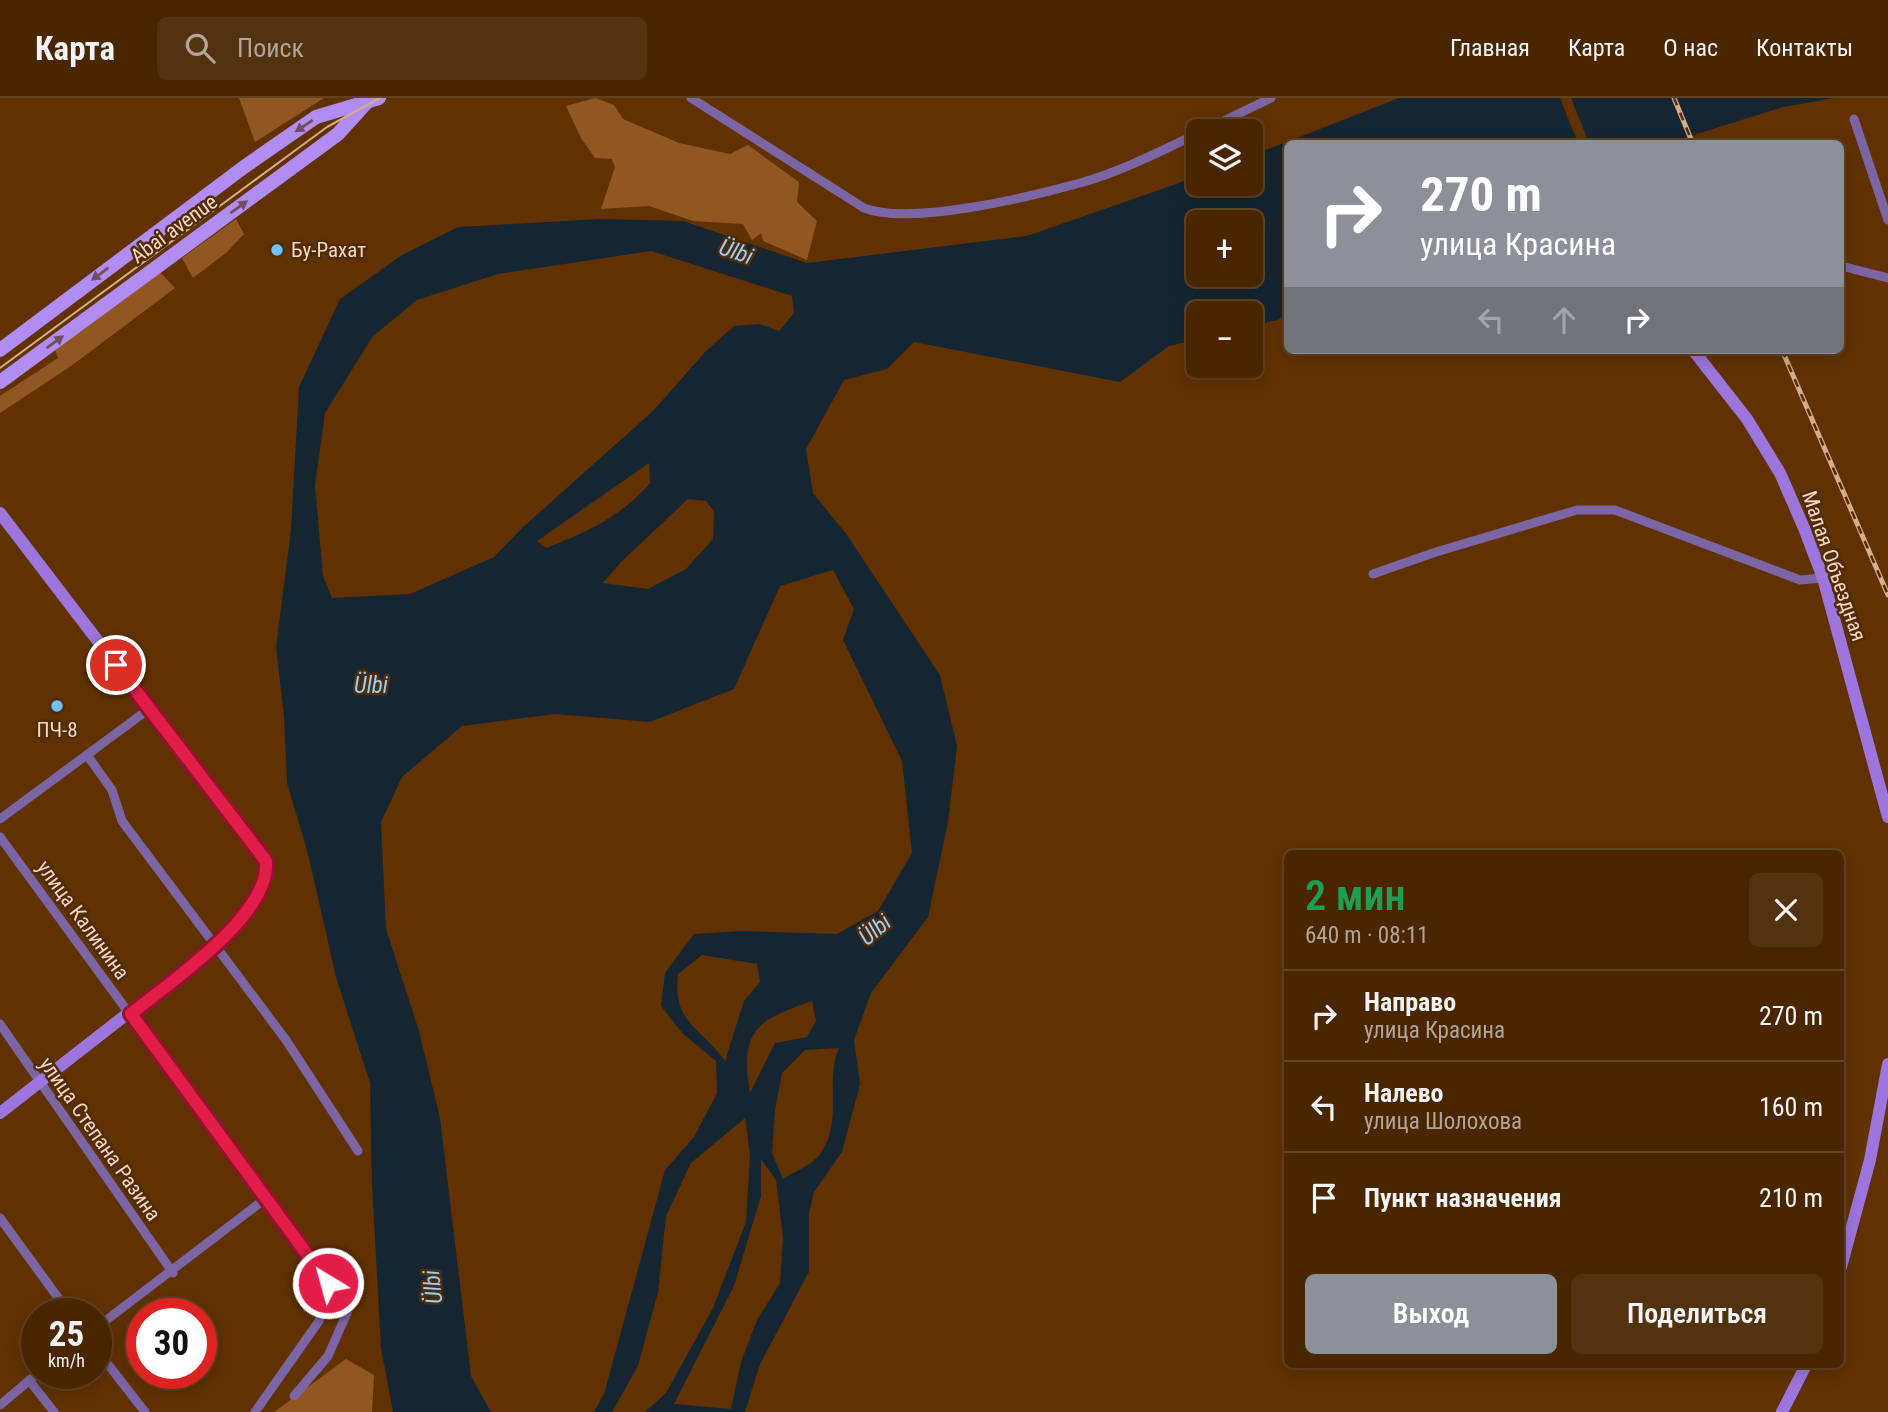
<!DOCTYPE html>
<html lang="ru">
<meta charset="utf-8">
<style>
body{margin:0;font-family:"Roboto Condensed",sans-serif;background:#53320f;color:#f1f3f6;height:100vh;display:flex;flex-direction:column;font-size:26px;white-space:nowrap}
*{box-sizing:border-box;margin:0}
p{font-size:23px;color:#b1a599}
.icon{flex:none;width:38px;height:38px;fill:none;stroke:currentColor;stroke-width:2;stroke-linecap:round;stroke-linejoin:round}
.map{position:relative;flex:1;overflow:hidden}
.sheet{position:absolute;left:1284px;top:752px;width:560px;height:518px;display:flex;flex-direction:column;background:#492600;border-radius:10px;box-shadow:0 4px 18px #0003,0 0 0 2px #614322}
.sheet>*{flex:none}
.guide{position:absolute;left:1284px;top:42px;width:560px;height:214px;border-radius:10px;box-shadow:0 4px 18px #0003,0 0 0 2px #614322;background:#8c9099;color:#fff;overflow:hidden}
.fabs{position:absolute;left:1186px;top:21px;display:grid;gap:14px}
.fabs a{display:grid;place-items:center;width:77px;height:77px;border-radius:10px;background:#492600;box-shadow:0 4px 18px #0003,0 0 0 2px #614322;font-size:35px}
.speed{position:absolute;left:21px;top:1200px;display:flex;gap:14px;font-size:35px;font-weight:700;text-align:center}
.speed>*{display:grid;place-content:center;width:91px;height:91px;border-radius:50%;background:#492600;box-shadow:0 4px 18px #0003,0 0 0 2px #614322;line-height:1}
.speed small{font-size:18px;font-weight:400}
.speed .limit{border:10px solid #d22;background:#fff;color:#111}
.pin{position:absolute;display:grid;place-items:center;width:60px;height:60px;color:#fff;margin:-30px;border:4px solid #fff;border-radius:50%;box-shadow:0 2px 7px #0007}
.me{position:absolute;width:77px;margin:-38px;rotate:323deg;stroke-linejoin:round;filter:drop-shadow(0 0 5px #0008)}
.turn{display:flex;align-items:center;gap:24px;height:147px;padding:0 21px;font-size:32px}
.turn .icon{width:91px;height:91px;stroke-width:2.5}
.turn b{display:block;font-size:49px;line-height:60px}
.lanes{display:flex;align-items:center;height:66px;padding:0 21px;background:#0003;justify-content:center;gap:35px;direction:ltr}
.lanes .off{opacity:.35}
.round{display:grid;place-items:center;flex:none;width:74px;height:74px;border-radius:10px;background:#53320f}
.head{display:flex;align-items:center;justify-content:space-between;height:119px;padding:0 21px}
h1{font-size:42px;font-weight:600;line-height:52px;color:#1e9e55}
.action{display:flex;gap:14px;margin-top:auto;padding:14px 21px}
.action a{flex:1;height:80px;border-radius:10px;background:#8c9099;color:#fff;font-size:28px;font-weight:600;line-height:80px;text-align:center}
.action a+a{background:#53320f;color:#f1f3f6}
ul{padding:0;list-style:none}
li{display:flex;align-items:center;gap:21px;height:91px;padding:0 21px;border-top:2px solid #614322}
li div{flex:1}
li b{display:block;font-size:26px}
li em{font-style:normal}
header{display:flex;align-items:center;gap:42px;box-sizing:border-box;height:98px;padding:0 35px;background:#492600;border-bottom:2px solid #614322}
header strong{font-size:33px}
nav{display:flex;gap:38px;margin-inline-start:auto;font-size:24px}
.search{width:490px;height:63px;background:#53320f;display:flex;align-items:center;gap:18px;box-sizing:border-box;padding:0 24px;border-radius:10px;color:#b1a599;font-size:26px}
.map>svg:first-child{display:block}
</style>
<header>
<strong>Карта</strong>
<div class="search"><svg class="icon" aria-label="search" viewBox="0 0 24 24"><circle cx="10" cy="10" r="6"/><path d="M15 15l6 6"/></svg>Поиск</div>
<nav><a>Главная</a><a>Карта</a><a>О нас</a><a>Контакты</a></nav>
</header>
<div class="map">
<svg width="1888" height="1314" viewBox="0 0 1888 1314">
<rect width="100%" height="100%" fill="#613200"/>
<g fill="#915723">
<polygon points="239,0 324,0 255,44"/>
<polygon points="595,0 614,7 623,21 679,45 730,56 748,47 799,84 797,104 817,123 807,162 763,143 761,135 752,142 743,126 693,123 649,108 601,111 615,69 612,61 595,60 581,40 566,8"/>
<polygon points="236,121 244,136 226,155 193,180 182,160"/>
<polygon points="160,174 175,190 71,268 0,315 0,298 58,260 55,251"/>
<polygon points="346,1261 374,1277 372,1314 274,1314"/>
</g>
<path fill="#152632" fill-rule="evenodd" d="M 1399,0 L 1835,0 L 1783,9 L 1668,45 L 1288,46 L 1288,214 L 1278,222 L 1251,228 L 1251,215 L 1199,215 L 1199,241 L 1169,248 L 1120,284 L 914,244 L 887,271 L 844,282 L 806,351 L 813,395 L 847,437 L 940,577 L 957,648 L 948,724 L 928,819 L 871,895 L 854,942 L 860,986 L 842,1054 L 814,1094 L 809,1115 L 809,1174 L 760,1266 L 745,1314 L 645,1314 L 666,1295 L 713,1210 L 746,1124 L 750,1057 L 745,1020 L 691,1065 L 666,1118 L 658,1194 L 638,1268 L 612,1314 L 594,1314 L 604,1296 L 665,1072 L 694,1039 L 717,995 L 716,963 L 683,936 L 661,908 L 665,875 L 694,836 L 742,833 L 837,836 L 878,813 L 912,755 L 902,663 L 843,542 L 854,511 L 833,472 L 780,488 L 734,591 L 650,624 L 555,616 L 462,628 L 402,679 L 381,724 L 386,831 L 419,933 L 440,1020 L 471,1278 L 491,1314 L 393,1314 L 381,1250 L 372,1086 L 370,985 L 336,879 L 308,756 L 287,685 L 284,619 L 276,549 L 291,432 L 299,289 L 340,201 L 402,157 L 458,129 L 600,121 L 683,123 L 807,165 L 1027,138 L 1199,78 L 1199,86 L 1251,86 L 1251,58 ZM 1199,124 L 1251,124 L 1251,177 L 1199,177 ZM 651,153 L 792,198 L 794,215 L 779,233 L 760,226 L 734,228 L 705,254 L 653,313 L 522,430 L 494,459 L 410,496 L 332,500 L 323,478 L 315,387 L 325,315 L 373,238 L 417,202 L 498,176 ZM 649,365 L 650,385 C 621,419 587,434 546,450 L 537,443 ZM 688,401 L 706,403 L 714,413 L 713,441 L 686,471 L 648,491 L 603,485 L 621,464 ZM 702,857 L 757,866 L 760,884 L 744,903 L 725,963 C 702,929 672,926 678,876 ZM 812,903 L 816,923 L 807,939 L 775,945 L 750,995 C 739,931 758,922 812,903 ZM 839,950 C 824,984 844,1024 820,1056 C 813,1066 794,1074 783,1081 L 772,1055 L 775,1012 L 782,975 L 805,952 ZM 761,1061 L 776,1082 L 783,1140 L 780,1185 L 757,1222 L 741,1264 L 731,1311 L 674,1306 L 734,1188 L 761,1098 Z"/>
<polygon fill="#613200" points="1560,0 1571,0 1589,45 1578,45"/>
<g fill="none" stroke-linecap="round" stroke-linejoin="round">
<g stroke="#7b65a5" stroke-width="9">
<path d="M 691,0 L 864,110 C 910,128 1030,99 1080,85 C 1118,75 1163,52 1199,35"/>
<polyline points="1854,21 1888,122"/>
<polyline points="1203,33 1271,0"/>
<polyline points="1841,168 1888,180"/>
<polyline points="1373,476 1436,454 1577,412 1615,412 1800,482 1823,480"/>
<polyline points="87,657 112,692 122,723 286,942 358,1053"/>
<polyline points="0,721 149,611"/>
<polyline points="0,739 265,1101 328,1185 350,1208 328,1258 294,1298"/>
<polyline points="0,926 173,1175"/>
<polyline points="0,1120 70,1216"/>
<polyline points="96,1230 265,1101"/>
<polyline points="96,1251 145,1314"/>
<polyline points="29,1282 54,1314"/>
<polyline points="0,1307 37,1276"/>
<polyline points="255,1314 319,1223 328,1185"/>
</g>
<g stroke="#9c76dc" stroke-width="12">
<polyline points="1693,252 1747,321 1780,375 1804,430 1823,480 1888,719"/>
<path d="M 0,415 L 266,763 C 269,797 237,827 213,849 L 0,1015"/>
<polyline points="1841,1169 1870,1062 1888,966"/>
<polyline points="1782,1314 1806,1267"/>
</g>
<g stroke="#b18cf3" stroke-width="14">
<polyline points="0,252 244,69 316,19 379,0"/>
<polyline points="0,284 338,36 367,4"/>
</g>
<polyline stroke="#d4ad8c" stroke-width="2" points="0,270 327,29 380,0"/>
<g stroke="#d4ad8c" stroke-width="5">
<g id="rail">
<polyline points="1674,0 1693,46"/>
<polyline points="1782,252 1888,497"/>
</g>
</g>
<use href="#rail" stroke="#4e2c0e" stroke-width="2.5" stroke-dasharray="8" stroke-linecap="butt"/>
</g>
<defs><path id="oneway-solid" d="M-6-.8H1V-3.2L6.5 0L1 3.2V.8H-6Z" transform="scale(1.75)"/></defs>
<g fill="#714e5e">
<use href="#oneway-solid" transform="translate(304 28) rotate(146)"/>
<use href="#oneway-solid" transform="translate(239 109) rotate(-36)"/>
<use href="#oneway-solid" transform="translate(100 176) rotate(143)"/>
<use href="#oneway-solid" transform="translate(55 244) rotate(-36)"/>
</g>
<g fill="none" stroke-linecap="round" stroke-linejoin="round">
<g stroke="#92132f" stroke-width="18">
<path id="route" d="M 116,567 L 266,763 C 271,817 170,884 131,916 L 328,1185"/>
</g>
<use href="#route" stroke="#e11d48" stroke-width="12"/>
</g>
<g fill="#72c1f5" stroke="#4e2c0e" stroke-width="2.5">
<circle cx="277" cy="152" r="7"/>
<circle cx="57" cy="608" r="7"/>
</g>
<g text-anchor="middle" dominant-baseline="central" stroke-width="5" stroke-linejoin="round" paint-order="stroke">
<g font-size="21" fill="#fbd6bb" stroke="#4e2c0e">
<text transform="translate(174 131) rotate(-36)">Abai avenue</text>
<text transform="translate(1834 468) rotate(71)">Малая Объездная</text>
<text transform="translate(83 822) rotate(54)">улица Калинина</text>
<text transform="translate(100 1041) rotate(55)">улица Степана Разина</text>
</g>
<g font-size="21" fill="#fbd6bb" stroke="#4e2c0e" text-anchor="start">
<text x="291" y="152">Бу-Рахат</text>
<text x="57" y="632" text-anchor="middle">ПЧ-8</text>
</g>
<g font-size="23" font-style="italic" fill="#9ad0f6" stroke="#4e2c0e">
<text transform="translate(736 154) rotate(19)">Ülbi</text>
<text x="371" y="587">Ülbi</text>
<text transform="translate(875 832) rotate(-40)">Ülbi</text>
<text transform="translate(433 1189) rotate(-96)">Ülbi</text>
</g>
</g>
</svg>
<div class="fabs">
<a><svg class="icon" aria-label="layers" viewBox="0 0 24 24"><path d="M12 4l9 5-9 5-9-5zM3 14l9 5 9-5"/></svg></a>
<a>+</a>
<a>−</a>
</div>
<div class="speed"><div>25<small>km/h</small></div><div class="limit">30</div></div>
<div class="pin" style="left:116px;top:567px;background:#d93025"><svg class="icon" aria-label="arrive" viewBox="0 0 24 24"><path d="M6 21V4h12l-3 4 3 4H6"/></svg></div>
<svg class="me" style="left:328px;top:1185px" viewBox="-20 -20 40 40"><circle r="17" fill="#e11d48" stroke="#fff" stroke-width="3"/><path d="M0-11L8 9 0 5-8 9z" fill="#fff"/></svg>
<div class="guide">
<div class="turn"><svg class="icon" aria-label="right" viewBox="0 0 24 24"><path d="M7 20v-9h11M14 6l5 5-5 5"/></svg><div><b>270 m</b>улица Красина</div></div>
<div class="lanes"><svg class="icon off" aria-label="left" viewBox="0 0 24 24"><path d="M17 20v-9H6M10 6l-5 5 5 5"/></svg><svg class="icon off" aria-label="ahead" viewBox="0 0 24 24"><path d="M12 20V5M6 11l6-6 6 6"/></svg><svg class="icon" aria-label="right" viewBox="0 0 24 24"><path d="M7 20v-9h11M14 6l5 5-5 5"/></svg></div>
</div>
<section class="sheet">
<div class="head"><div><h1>2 мин</h1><p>640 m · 08:11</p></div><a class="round"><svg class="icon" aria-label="close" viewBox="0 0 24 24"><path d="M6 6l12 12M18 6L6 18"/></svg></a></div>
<ul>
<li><svg class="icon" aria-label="right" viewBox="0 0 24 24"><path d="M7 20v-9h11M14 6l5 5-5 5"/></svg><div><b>Направо</b><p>улица Красина</p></div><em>270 m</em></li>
<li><svg class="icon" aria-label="left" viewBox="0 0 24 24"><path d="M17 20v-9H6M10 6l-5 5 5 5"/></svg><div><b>Налево</b><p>улица Шолохова</p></div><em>160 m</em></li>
<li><svg class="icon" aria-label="arrive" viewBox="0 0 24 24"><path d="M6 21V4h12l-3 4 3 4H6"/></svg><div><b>Пункт назначения</b></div><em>210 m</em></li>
</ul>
<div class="action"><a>Выход</a><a>Поделиться</a></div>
</section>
</div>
